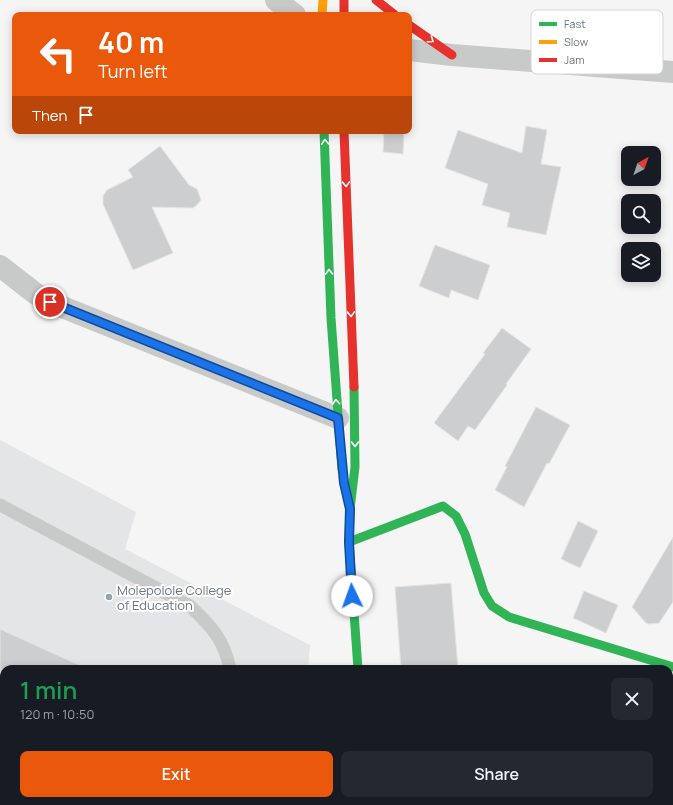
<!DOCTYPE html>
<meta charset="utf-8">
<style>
body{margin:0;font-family:Manrope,sans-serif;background:#242831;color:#f1f3f6;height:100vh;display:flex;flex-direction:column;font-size:15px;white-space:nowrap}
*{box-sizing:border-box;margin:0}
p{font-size:13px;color:#9ea1a6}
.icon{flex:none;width:22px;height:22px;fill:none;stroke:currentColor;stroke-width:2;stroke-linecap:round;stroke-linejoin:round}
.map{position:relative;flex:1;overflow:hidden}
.drawer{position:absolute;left:0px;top:665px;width:673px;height:140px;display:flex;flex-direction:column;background:#171b24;border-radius:12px 12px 0 0;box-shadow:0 2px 10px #0003}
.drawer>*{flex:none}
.hud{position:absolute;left:12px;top:12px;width:400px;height:122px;border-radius:8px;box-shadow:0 2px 10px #0003;background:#ea580c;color:#fff;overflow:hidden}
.needle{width:26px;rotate:40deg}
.buttons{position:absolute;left:621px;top:146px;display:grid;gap:8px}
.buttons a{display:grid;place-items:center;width:40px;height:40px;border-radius:8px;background:#171b24;box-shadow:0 2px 10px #0003;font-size:20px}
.pin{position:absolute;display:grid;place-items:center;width:34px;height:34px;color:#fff;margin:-17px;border:2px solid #fff;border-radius:50%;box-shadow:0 1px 4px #0007}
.me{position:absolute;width:44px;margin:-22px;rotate:357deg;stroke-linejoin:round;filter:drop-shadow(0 0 3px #0008)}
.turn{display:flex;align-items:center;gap:14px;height:84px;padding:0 20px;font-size:18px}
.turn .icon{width:52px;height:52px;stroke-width:2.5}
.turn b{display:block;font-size:28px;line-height:34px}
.then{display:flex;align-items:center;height:38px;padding:0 20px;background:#0003;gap:8px;font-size:15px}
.round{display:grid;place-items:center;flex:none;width:42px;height:42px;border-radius:8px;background:#242831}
.overview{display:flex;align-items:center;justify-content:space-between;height:68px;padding:0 20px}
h1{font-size:24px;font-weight:600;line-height:30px;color:#1e9e55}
.button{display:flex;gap:8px;margin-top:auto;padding:8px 20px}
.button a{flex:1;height:46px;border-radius:8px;background:#ea580c;color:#fff;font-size:16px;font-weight:600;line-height:46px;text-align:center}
.button a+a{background:#242831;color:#f1f3f6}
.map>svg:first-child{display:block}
</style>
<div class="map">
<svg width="673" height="805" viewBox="0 0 673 805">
<rect width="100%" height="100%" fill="#f5f5f5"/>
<polygon fill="#e4e5e6" points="0,440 136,512 125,549 310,645 308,669 4,669 4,801 306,801 306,805 0,805"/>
<g fill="#cdcecf" stroke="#e4e4e4">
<polygon points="526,126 547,130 541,164 561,167 546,235 507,227 510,213 482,205 488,184 445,168 458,130 522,153"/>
<polygon points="384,131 404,131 403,154 383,152"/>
<polygon points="160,146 189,185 197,189 201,200 197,205 193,208 152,207 173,253 133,270 103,204 103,196 107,190 133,177 128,170"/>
<polygon points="435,245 490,265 478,300 451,290 449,298 419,286"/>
<polygon points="502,328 531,349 506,384 507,385 475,430 468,426 458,441 434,423 485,354 483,353"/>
<polygon points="536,407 570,425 549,464 547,463 524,507 495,490 507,467 505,466"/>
<polygon points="578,521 598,531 580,568 561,559"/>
<polygon points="673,537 673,602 659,623 650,624 646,623 632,607"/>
<polygon points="451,583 458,669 401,669 395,587"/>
<polygon points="584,591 618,605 606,633 573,618"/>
<polygon points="0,629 88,669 0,669"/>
</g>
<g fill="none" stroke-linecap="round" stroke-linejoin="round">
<g stroke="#c8caca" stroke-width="13">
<path d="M 0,505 L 190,606 C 211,626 224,639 230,669"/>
<polyline points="256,801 257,805"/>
</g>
<g stroke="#c8caca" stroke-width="22">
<polyline points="276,0 295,15"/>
<polyline points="409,50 452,55 673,72"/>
<polyline points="0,266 36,294 50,302 338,418"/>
<polyline points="411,801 416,805"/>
</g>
<g stroke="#30b455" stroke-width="9">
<polyline points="324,131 331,318 342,469"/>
<polyline points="354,387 355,467 350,509 349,542 358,669"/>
<polyline points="349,542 443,506 456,516 465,534 484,593 492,606 509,617 673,667"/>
<polyline points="368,801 369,805"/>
</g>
<polyline stroke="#ff9f0a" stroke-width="9" points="322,15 323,0"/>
<g stroke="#e5322d" stroke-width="9">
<polyline points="344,0 344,15"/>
<polyline points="376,0 395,15"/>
<polyline points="409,25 452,55"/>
<polyline points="344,131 354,387"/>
</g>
</g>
<defs><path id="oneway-chevron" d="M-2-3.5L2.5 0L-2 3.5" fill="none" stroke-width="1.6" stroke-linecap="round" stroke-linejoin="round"/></defs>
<g stroke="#fff">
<use href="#oneway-chevron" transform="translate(431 40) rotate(35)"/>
<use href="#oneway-chevron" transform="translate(325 142) rotate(-93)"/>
<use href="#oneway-chevron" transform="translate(346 184) rotate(88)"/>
<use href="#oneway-chevron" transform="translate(329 272) rotate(-92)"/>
<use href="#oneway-chevron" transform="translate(351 314) rotate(88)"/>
<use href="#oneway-chevron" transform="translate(336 402) rotate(-94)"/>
<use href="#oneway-chevron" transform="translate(355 444) rotate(90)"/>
</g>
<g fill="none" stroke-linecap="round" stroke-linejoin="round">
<g stroke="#114b97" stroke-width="10">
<polyline id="route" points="50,302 338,418 344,483 350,509 349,542 352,596"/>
</g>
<use href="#route" stroke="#1a73e8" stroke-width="7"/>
</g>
<circle fill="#99a4aa" stroke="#fff" stroke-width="1.5" cx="109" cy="597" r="4"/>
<g text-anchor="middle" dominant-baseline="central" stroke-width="4" stroke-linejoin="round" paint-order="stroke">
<g font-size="13" fill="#687882" stroke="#fff" text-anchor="start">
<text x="117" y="590">Molepolole College<tspan x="117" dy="15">of Education</tspan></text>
</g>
</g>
<rect x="531" y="10" width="132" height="64" rx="6" fill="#fff" stroke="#d2d6da" stroke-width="1"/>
<rect x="539" y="22" width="18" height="4" fill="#30b455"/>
<rect x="539" y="40" width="18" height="4" fill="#ff9f0a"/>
<rect x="539" y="58" width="18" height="4" fill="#e5322d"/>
<g font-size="11" fill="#687882">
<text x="564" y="28">Fast</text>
<text x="564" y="46">Slow</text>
<text x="564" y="64">Jam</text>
</g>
</svg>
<div class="buttons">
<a><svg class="needle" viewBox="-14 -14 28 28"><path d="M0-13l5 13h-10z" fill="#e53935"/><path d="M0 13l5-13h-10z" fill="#9ea1a6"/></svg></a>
<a><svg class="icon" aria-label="search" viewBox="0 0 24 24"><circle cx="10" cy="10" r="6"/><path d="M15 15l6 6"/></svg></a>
<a><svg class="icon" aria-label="layers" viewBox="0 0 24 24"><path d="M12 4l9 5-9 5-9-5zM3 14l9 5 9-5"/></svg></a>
</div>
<div class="pin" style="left:50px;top:302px;background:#d93025"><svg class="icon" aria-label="arrive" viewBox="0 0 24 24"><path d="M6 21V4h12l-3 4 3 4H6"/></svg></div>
<svg class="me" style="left:352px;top:596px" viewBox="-20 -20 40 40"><circle r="19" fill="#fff"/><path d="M0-13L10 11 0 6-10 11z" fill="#1a73e8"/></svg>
<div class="hud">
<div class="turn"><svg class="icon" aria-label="left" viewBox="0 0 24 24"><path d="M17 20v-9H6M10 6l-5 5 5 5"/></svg><div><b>40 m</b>Turn left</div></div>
<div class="then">Then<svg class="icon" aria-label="arrive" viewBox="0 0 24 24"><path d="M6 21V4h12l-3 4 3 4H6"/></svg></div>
</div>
<section class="drawer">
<div class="overview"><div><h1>1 min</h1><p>120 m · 10:50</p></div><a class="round"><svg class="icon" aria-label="close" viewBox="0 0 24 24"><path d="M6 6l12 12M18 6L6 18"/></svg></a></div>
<div class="button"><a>Exit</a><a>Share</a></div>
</section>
</div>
